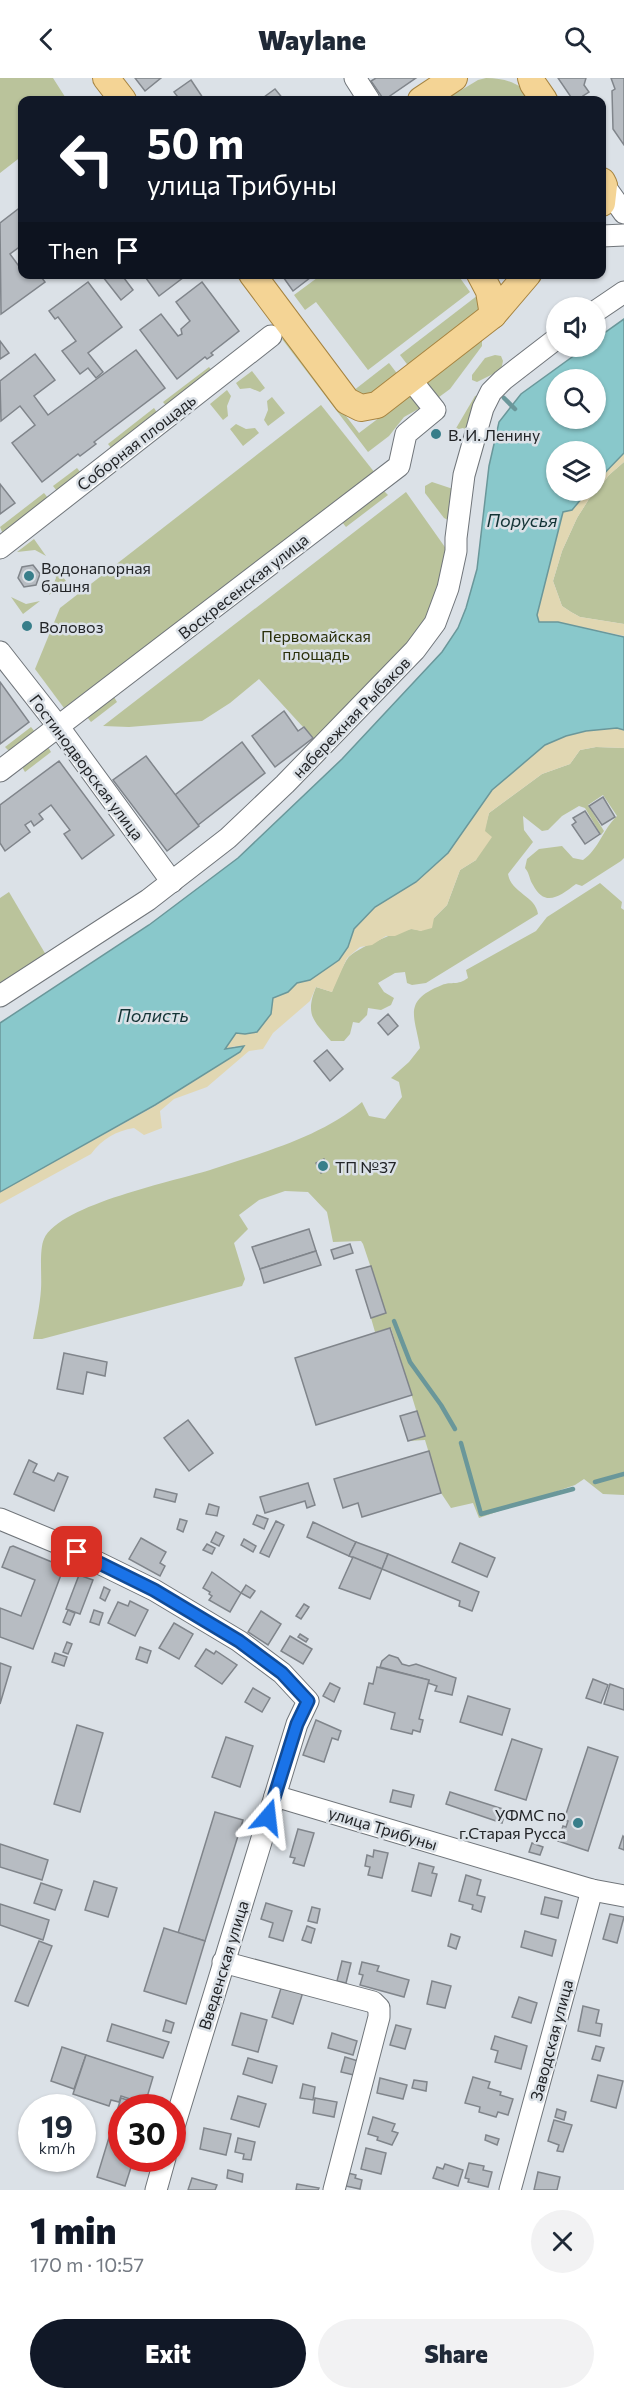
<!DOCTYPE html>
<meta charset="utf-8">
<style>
body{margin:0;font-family:Commissioner,sans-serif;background:#f2f2f3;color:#1f2937;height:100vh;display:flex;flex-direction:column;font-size:22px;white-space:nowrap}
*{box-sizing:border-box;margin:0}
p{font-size:20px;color:#747a83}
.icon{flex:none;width:33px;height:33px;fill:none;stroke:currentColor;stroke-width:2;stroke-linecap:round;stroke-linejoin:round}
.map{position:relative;height:2112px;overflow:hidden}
.side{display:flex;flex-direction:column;background:#fff;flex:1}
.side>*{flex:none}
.top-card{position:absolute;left:18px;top:18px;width:588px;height:183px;border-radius:12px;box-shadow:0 2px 4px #0004;background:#111827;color:#fff;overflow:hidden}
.tools{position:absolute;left:546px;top:219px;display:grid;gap:12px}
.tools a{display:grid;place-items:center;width:60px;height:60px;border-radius:50%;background:#fff;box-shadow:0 2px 4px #0004;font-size:30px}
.speed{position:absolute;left:18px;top:2016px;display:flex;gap:12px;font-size:30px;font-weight:700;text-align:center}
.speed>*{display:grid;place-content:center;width:78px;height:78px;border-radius:50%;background:#fff;box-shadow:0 2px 4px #0004;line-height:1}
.speed small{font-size:15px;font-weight:400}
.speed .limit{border:9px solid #d22;background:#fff;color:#111}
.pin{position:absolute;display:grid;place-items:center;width:51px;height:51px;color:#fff;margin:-26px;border-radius:12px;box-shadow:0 3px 9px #0006}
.me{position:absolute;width:66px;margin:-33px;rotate:17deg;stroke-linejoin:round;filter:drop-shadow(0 0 4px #0008)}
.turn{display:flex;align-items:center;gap:21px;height:126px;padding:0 30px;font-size:27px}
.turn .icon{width:78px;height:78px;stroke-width:2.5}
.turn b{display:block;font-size:42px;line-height:51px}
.then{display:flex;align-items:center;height:57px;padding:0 30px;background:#0003;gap:12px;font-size:22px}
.round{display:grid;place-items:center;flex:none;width:63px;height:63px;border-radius:32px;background:#f2f2f3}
.headline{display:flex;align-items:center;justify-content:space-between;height:102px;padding:0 30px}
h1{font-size:36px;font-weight:800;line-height:45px;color:#111827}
.primary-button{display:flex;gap:12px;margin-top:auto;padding:12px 30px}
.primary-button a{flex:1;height:69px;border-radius:36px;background:#111827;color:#fff;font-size:24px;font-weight:800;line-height:69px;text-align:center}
.primary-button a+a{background:#f2f2f3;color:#1f2937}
header{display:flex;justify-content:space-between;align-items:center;height:78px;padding:0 30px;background:#fff;font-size:27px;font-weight:800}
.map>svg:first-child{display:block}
</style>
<header><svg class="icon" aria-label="back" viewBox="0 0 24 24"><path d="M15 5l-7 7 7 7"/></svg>Waylane<svg class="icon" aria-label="search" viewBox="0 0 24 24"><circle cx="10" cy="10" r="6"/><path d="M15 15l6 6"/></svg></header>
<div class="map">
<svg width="624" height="2112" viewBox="0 0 624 2112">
<rect width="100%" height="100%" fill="#dbe1e7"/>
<g fill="#bac39b">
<polygon points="0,0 53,0 67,22 22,22 22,78 0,95"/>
<path d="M 486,0 C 507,0 522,6 533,22 L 445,22 L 478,2 Z"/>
<polygon points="321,197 458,197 470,214 368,292 316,224 305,232 294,217"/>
<polygon points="482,214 483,231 410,290 400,277"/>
<polygon points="285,258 359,355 412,315 422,329 404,339 389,358 368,374 282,261"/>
<polygon points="482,261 482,268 450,311 435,322 423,306"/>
<polygon points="495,277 501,278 503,283 501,292 477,304 472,302 472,297 485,280"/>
<polygon points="389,285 399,298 367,320 353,313"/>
<polygon points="209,289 213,294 167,329 163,324"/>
<polygon points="252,293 265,310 260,314 250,310 240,311 236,305"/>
<polygon points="227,312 231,318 227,328 228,338 223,342 210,326"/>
<polygon points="479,317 466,352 463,350 455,352 475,318"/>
<polygon points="272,319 285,335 268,348 264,342 268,332 267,323"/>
<polygon points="321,327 375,395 64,630 35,591 60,530"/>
<polygon points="154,330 158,336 112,371 108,366"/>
<polygon points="236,346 246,351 255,350 259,355 243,368 230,351"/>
<polygon points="624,384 624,546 580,539 571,534 562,528 553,503 562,473 577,440 589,421 598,412 609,397"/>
<polygon points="77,390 81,395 57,413 53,408"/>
<polygon points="432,404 456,412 448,442 444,440 425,415 425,408"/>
<polygon points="383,412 388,417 346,449 342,444"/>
<polygon points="406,414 447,472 438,507 422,550 314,661 259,601 230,625 202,643 129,649 103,648"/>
<polygon points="44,415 48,420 3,456 0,449"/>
<polygon points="34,461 46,478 35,472 17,474"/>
<polygon points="53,486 66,503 49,517 56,500"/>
<polygon points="11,519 26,526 40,523 23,536"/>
<polygon points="114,619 117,624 91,644 87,639"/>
<polygon points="31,649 35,654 9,673 5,669"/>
<polygon points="48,669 51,674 25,694 22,689"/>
<path d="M 596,669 L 624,670 L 624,780 L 621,783 L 582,808 L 576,806 C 560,818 545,830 533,807 C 529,801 530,796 525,790 L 527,781 L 539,771 L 562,768 L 573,780 L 583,782 C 599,771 603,751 617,738 L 603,717 L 588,727 L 604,753 L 601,757 L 585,730 L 579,728 L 562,738 L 548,752 L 542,753 L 523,738 L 524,752 L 533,764 L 508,796 C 511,815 536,818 538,836 L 426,905 L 412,907 L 407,905 L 405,894 L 395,895 L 378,905 L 384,914 L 394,920 L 391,927 L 381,932 L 368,930 L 367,937 L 359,945 L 353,944 L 350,956 L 344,963 L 331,963 C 313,942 305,937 316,909 L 332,914 C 334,907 344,885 348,880 C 354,871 402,851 412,851 C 415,851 418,852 421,853 L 447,827 L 460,792 L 476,782 L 489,735 L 542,696 L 570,686 L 580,672 Z"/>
<path d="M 600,805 L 622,824 L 621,830 L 624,832 L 624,1417 L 603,1416 L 584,1401 L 575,1407 L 479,1440 L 473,1425 L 451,1430 L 441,1415 L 425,1362 L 408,1363 L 424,1358 L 391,1250 L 375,1254 L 371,1240 L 386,1235 L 363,1166 L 361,1163 L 333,1164 L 327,1134 L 308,1114 L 285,1113 L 259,1122 L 239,1137 L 248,1151 L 234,1165 L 245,1201 L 242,1208 L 42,1261 L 33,1261 C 36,1244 40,1228 41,1211 C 42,1199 39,1172 44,1161 C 60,1126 176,1103 213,1091 C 264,1074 321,1059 362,1024 L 369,1038 L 385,1041 L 402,1019 L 399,1004 L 391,1000 L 409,984 L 420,970 C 415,938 402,923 442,907 C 452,903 457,908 468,900 L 466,892 L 536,853 L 547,839 Z"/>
<polygon points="9,814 46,877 0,906 0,820"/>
</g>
<g fill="#e1d7b2">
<polygon points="624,375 624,384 609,397 598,412 589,421 577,440 562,473 553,503 562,528 571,534 580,539 624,546 624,558 558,544 539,544 537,537 563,434 572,432 588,413 596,412 596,404"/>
<path d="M 617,650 L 624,652 L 624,670 L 596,669 L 580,672 L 570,686 L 542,696 L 489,735 L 485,753 L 492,759 L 476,782 L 460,792 L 447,827 L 434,840 L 432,850 L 421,853 L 411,851 L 395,858 L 386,858 L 372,867 L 360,869 L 347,880 L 332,914 L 316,909 L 310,923 L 273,955 L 263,971 L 249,973 L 207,1009 L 174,1021 L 160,1033 L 162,1050 L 144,1057 L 134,1050 C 116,1053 102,1061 91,1076 L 0,1126 L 0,1114 L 155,1028 L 240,974 L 235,968 L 224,972 L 236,954 L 245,956 L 271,936 L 273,920 L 288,914 L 297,905 L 310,902 L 348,869 L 354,851 L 375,829 L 416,804 L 448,775 L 492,712 L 545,667 L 566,658 L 586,653 Z"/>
</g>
<path fill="#89c8cb" stroke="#6a979a" stroke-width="1.5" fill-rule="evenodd" d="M 624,241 L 624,375 L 596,404 L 596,374 L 556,374 L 556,412 L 588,413 L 572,432 L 563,434 L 537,537 L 539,544 L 558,544 L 624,559 L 624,652 L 617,650 L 586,653 L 566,658 L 545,667 L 492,712 L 448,775 L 416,804 L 375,829 L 354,851 L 348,869 L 339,882 L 310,902 L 297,905 L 288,914 L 273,920 L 271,936 L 257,954 L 245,956 L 236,955 L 225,971 L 244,968 L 240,974 L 155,1027 L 0,1114 L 0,945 L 149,847 L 238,780 L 342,681 L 442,574 L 458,550 L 466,530 L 477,491 L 489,388 L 499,344 L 521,316 L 586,269 L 596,268 L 596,261 ZM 556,302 L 596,302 L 596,340 L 556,340 Z"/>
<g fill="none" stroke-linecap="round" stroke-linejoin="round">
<g stroke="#6a979a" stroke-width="4.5">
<polyline points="504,320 515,331"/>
<polyline points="394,1243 410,1284 441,1327 455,1351"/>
<polyline points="461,1365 481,1436 573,1411"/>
<polyline points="595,1404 624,1396"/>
</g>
</g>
<g fill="#b7bcc2" stroke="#80858b" stroke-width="1.5">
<polygon points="135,0 161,0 145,13"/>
<polygon points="376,0 416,0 384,22 371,3"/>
<polygon points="558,0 586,0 584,7 589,14 583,18 586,22 573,22"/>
<polygon points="611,0 624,0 624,67 613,51 612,13 615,11"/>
<polygon points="191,2 203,20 199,22 180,22 174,14"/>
<polygon points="275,11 284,22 260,22"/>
<polygon points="22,128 22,167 10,176 21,191 22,190 22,196 39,196 45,204 1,236 0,145"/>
<polygon points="106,196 121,196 133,212 121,222 103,199"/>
<polygon points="143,196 188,196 159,218"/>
<polygon points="281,196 315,196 293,213"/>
<polygon points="88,204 122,249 88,275 103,294 96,300 88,290 80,296 62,273 76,263 58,239 55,241 49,233"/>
<polygon points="202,204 239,253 211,275 213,277 207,281 205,279 177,301 140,252 161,236 178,258 182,256 181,251 190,243 176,224"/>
<polygon points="0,263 9,275 0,281"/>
<polygon points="136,272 165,310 94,364 96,366 80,378 78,376 42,404 12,365 35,347 20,328 1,343 0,303 35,276 55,302 34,318 48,337"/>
<polygon points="0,406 15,425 0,436"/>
<polygon points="33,487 40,496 36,507 24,509 18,500 22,489"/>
<polygon points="0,604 29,644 0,666"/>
<polygon points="284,633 298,653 304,649 313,660 275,689 252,658"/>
<polygon points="242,664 265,695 198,747 175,717"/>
<polygon points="146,678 199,748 167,773 113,702"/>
<polygon points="59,683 114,757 82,781 64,756 70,752 51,727 39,736 43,741 34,748 31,743 25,747 30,754 5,773 0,765 0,727"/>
<polygon points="603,719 615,739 602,747 589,728"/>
<polygon points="585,733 600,756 585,766 572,747 576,744 573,740"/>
<polygon points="388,936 398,948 388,957 378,945"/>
<polygon points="327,972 343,991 330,1003 314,983"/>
<polygon points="324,1081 329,1091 321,1095 316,1085"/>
<polygon points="309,1151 316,1173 260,1191 252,1169"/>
<polygon points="350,1166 353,1175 334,1181 331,1172"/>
<polygon points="316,1173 321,1187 264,1205 260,1191"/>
<polygon points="371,1188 386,1235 371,1240 356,1192"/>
<polygon points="390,1250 412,1317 316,1347 295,1280"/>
<polygon points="64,1275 107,1284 105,1298 87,1294 83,1316 57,1311"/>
<polygon points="417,1333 425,1358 408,1363 400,1338"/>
<polygon points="188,1342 213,1375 189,1393 164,1360"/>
<polygon points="429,1373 441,1415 362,1439 358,1425 343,1430 334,1401"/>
<polygon points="29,1382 37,1386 33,1394 54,1403 58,1395 68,1399 54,1433 14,1416"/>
<polygon points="308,1405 315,1427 307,1430 305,1423 265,1435 260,1419"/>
<polygon points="156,1411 177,1416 175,1424 154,1419"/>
<polygon points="209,1426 219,1429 217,1438 206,1436"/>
<polygon points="257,1437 268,1441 264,1451 253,1446"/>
<polygon points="180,1441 187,1443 183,1454 177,1451"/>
<polygon points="276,1443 284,1447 269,1479 260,1475"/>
<polygon points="313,1444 356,1464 349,1478 307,1459"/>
<polygon points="216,1454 224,1458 219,1468 211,1464"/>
<polygon points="141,1460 166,1474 160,1485 165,1488 160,1498 129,1481"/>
<polygon points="244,1461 256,1468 253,1474 241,1467"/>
<polygon points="356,1464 388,1476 382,1491 349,1478"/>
<polygon points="460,1465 495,1480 487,1499 452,1484"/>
<polygon points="207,1466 215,1470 212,1476 203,1472"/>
<polygon points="13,1468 64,1489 33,1571 0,1559 0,1530 21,1538 35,1502 2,1489 10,1469"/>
<polygon points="388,1476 479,1514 472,1533 459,1528 460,1523 382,1491"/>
<polygon points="353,1479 382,1491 370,1521 339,1510"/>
<polygon points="212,1494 241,1515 230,1534 209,1522 212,1518 209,1516 210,1514 203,1510"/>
<polygon points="79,1497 93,1502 80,1536 66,1531"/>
<polygon points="246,1507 255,1513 250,1520 241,1515"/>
<polygon points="104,1509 110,1512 105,1523 100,1520"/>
<polygon points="130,1523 148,1532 135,1558 108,1545 118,1524 128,1528"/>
<polygon points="304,1526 309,1529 301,1541 296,1538"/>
<polygon points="68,1532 75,1535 70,1547 63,1544"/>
<polygon points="94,1532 103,1535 99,1547 90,1544"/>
<polygon points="261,1533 281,1546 268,1567 248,1554"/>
<polygon points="174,1545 193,1556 179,1581 159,1570"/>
<polygon points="300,1556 308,1561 306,1564 298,1559"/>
<polygon points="290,1558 312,1571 303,1586 281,1573"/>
<polygon points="67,1564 72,1566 68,1576 63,1574"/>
<polygon points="140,1569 151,1573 147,1585 136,1581"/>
<polygon points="206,1571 214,1576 216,1573 237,1587 222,1606 195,1588"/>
<polygon points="55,1575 67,1579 64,1588 52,1584"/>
<polygon points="389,1577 398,1580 402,1586 409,1588 416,1586 456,1600 452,1617 435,1613 437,1608 428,1605 429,1602 380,1589 382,1583"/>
<polygon points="0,1585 11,1589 0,1626"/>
<polygon points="377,1589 429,1602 419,1641 423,1642 420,1654 413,1652 412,1656 391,1651 395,1635 364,1626 369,1605 373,1606"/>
<polygon points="593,1601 608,1607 601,1625 586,1620"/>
<polygon points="330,1605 340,1610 334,1624 323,1618"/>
<polygon points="610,1606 624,1611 624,1632 604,1626"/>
<polygon points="253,1610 270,1620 262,1634 245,1624"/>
<polygon points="468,1618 510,1631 502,1657 460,1644"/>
<polygon points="316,1642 341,1653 338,1662 332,1660 324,1684 303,1677"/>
<polygon points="77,1647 103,1655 80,1734 54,1726"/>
<polygon points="226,1659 253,1668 240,1709 212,1699"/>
<polygon points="512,1661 542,1671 526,1722 495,1712"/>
<polygon points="588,1669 618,1679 588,1773 558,1763 563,1748 566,1749 568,1743 564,1742"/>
<polygon points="393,1712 414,1717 411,1729 390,1724"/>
<polygon points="450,1714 506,1732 502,1745 446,1726"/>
<polygon points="215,1734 243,1742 205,1863 178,1855"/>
<polygon points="298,1751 314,1755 304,1788 293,1785 295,1780 290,1779"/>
<polygon points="623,1758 624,1759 624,1772 619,1770"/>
<polygon points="532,1765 543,1769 540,1777 529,1774"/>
<polygon points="0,1766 48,1782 42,1802 0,1789"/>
<polygon points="374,1772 388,1775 382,1800 368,1797 370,1789 365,1788 367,1777 373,1779"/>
<polygon points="419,1785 434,1789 432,1795 437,1796 431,1818 412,1813"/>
<polygon points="466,1797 481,1802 477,1817 485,1819 481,1834 472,1831 473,1827 459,1823"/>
<polygon points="94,1803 117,1810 108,1839 85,1832"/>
<polygon points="41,1805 62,1812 55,1832 34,1825"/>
<polygon points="545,1819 562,1823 558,1840 541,1836"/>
<polygon points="266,1825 292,1833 283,1863 269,1859 273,1845 261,1841"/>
<polygon points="0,1826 49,1842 43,1862 0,1847"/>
<polygon points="312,1829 320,1831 317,1845 308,1843"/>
<polygon points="610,1836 624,1839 617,1865 603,1861"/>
<polygon points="307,1848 315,1851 311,1865 302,1862"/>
<polygon points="164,1850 205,1863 186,1926 144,1913"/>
<polygon points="525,1853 556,1862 552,1878 521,1869"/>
<polygon points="451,1856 460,1859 456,1871 448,1868"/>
<polygon points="39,1863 52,1868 28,1928 15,1923"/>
<polygon points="342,1883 351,1885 346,1905 337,1903"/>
<polygon points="362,1884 379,1888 377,1893 409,1902 404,1919 360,1907 363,1897 359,1896"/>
<polygon points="432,1903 451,1908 445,1930 427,1926"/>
<polygon points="282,1907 303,1914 293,1946 272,1939"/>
<polygon points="519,1919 537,1925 531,1945 512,1939"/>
<polygon points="583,1928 599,1932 596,1945 602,1946 600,1958 578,1953"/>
<polygon points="241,1935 267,1942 258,1974 232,1967"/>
<polygon points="166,1942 174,1945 171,1955 163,1953"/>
<polygon points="112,1946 169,1964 163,1980 107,1963"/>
<polygon points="396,1947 411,1951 405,1971 390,1967"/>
<polygon points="332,1955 357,1963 353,1977 328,1970"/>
<polygon points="495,1958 527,1968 521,1991 495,1984 498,1973 491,1971"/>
<polygon points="596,1968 604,1970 600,1983 592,1981"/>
<polygon points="62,1969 86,1977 74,2011 51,2003"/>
<polygon points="86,1977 153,1999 145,2026 121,2018 119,2024 111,2022 109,2028 73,2016"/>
<polygon points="345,1979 358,1983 354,1997 341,1994"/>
<polygon points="248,1980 277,1988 272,2005 243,1996"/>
<polygon points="598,1997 623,2003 616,2030 591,2023"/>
<polygon points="473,1999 490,2004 488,2010 501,2014 500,2017 513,2021 508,2037 498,2034 496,2039 479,2034 480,2029 465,2025"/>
<polygon points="380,2000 407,2007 403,2021 377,2015"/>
<polygon points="414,2002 427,2004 426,2013 412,2010"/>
<polygon points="303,2006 315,2009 313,2022 300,2020"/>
<polygon points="238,2018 266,2026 259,2049 231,2041"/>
<polygon points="121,2020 150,2029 122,2030 122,2080 134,2080 125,2108 97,2099"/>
<polygon points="315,2020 337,2024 334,2039 313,2035"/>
<polygon points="557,2031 566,2034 564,2042 555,2039"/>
<polygon points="373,2039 395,2046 392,2053 398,2055 392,2067 377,2062 378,2059 368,2056"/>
<polygon points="554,2042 572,2047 563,2074 557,2073 559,2067 548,2063"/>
<polygon points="204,2050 231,2056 226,2077 200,2071"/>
<polygon points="486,2057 499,2061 497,2067 485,2062"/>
<polygon points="238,2060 255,2064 251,2082 243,2081 244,2076 235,2074"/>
<polygon points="366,2070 386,2075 381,2096 361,2091"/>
<polygon points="469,2085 484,2088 483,2092 492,2094 488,2109 468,2104 469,2101 465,2100"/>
<polygon points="445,2086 463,2092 458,2108 433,2100 437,2089 443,2091"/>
<polygon points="228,2092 243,2096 242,2104 227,2100"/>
<polygon points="344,2094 356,2097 355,2100 362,2102 360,2111 341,2107"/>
<polygon points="538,2094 560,2099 557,2112 534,2112"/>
<polygon points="192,2100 217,2107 215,2112 188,2112"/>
<polygon points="297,2106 319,2110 318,2112 296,2112"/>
</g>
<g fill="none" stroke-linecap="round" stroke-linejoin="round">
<g stroke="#70757a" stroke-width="23">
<g id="minor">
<polyline points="355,0 369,22"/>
<polyline points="604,107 624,135"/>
<polyline points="602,158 624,157"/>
<polyline points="596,233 624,214"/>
<polyline points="0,470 271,258"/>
<polyline points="0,574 58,648 172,804"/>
<polyline points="0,693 399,388 406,356 435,332 411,302"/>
<polyline points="0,918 148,822 228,760 285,706 415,572 435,545 448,510 456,473 456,460 464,397 483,330 491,314 503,302 556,261"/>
<polyline points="0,1441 58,1465 154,1512 239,1563 282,1595 308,1623 297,1646 275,1718 592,1812 624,1818"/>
<polyline points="223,1884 373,1924 379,1930 379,1939 334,2112"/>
<polyline points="172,2055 275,1718"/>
<polyline points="156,2112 165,2080"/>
<polyline points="510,2112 592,1812"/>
</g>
</g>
<g stroke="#a68441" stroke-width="28">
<g id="major">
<polyline points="106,0 123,22"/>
<polyline points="531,0 533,6 544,22"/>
<polyline points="421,22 454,0"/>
<polyline points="602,103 604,107 602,125"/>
<polyline points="252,196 347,323 361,330 377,327 493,237 528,196"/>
<polyline points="480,196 489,213 493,237"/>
</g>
</g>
<use href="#minor" stroke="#fff" stroke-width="21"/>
<use href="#major" stroke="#f4d495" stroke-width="26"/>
</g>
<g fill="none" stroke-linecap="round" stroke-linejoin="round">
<g stroke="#114b97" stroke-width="15">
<polyline id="route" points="77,1474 154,1512 239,1563 282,1595 308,1623 297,1646 268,1739"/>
</g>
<use href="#route" stroke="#1a73e8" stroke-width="10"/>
</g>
<g fill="#387e8a" stroke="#dbe1e7" stroke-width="2">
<circle cx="436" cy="356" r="6"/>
<circle cx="29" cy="498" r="6"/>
<circle cx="27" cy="548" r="6"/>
<circle cx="323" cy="1088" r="6"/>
<circle cx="578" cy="1745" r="6"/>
</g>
<g text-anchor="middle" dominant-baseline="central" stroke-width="5" stroke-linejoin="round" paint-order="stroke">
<g font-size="16" fill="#222427" stroke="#dbe1e7" text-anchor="start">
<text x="448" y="356">В. И. Ленину</text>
<text x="41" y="489">Водонапорная<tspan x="41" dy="18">башня</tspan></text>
<text x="39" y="548">Воловоз</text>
<text x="335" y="1088">ТП №37</text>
<text x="566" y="1736" text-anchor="end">УФМС по<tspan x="566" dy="18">г.Старая Русса</tspan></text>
</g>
<g font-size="16" fill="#222427" stroke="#dbe1e7">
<text transform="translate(136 364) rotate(-38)">Соборная площадь</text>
<text transform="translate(243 508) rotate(-38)">Воскресенская улица</text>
<text transform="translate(351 639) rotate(-46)">набережная Рыбаков</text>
<text transform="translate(87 689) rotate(53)">Гостинодворская улица</text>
<text transform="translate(383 1750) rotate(17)">улица Трибуны</text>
<text transform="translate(223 1887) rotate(-73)">Введенская улица</text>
<text transform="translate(551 1962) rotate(-75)">Заводская улица</text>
</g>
<g font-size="16" fill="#292f09" stroke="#dbe1e7">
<text x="316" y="557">Первомайская<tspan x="316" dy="18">площадь</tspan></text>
</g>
<g font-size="18" font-style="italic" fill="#133335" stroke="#dbe1e7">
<text x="522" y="442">Порусья</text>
<text x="153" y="937">Полисть</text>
</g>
</g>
</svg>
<div class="tools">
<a><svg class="icon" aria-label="sound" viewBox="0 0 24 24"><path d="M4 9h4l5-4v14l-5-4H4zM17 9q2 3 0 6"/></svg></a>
<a><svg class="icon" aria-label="search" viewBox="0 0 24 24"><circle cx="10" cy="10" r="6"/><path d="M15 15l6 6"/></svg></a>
<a><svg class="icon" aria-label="layers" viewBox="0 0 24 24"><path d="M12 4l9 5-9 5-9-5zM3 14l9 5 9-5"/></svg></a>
</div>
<div class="speed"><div>19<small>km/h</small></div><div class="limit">30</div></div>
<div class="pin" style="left:77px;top:1474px;background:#d93025"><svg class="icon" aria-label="arrive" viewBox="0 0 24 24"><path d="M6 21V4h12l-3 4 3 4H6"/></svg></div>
<svg class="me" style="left:268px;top:1739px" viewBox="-20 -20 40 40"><path d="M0-17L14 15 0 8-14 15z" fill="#1a73e8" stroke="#fff" stroke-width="4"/></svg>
<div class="top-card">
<div class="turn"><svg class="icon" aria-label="left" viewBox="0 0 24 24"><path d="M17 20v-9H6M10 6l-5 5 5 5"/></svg><div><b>50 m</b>улица Трибуны</div></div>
<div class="then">Then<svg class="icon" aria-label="arrive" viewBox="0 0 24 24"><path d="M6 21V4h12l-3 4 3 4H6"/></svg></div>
</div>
</div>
<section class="side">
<div class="headline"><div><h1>1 min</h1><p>170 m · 10:57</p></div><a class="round"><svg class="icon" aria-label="close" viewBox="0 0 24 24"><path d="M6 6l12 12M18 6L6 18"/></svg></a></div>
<div class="primary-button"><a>Exit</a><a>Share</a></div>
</section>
